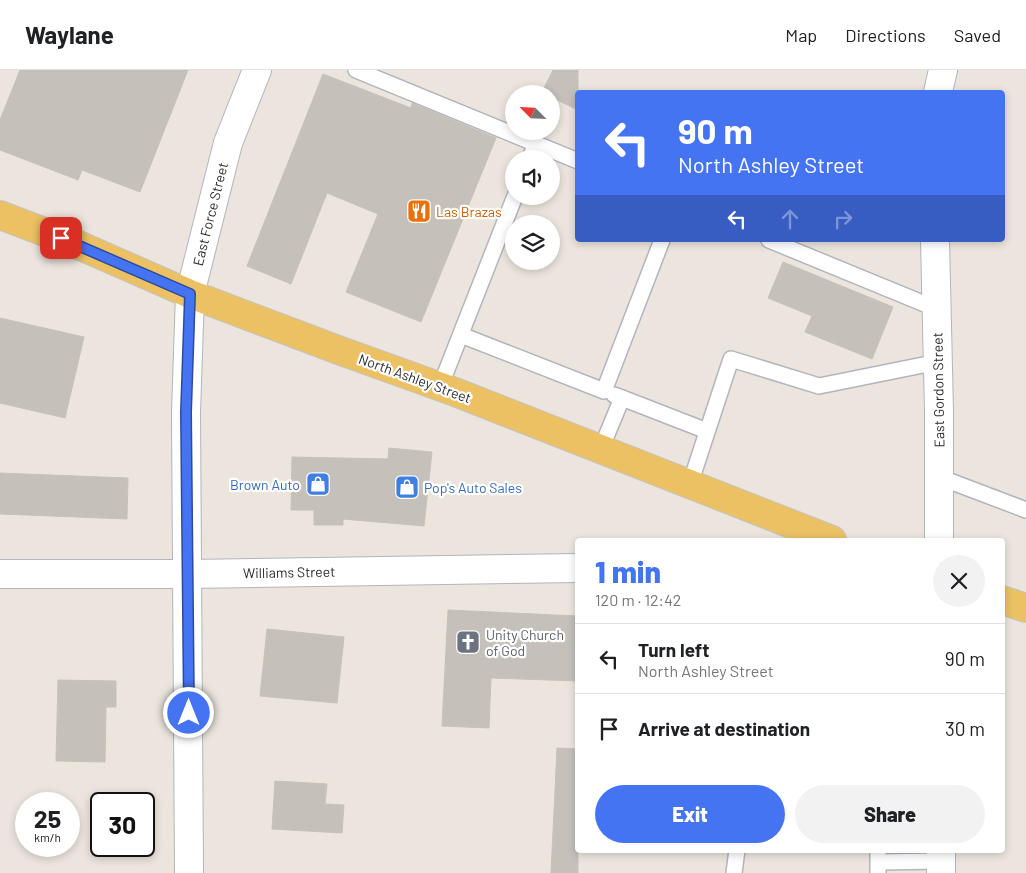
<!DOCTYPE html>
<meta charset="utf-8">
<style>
body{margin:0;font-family:Barlow,sans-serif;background:#f2f2f2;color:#202124;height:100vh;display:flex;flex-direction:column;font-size:19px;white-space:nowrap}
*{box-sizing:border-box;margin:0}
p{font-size:16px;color:#757577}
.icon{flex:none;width:28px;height:28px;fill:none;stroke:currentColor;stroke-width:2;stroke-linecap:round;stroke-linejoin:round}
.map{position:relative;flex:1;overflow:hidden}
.side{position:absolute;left:575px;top:468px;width:430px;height:315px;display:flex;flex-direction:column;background:#fff;border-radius:5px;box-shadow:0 2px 8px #0003}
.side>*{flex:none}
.banner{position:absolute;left:575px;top:20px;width:430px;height:152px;border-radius:5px;box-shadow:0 2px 8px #0003;background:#4574f3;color:#fff;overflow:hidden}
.needle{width:32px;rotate:294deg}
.controls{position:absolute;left:505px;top:15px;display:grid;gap:10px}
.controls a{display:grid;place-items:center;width:55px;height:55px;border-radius:50%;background:#fff;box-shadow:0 2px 8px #0003;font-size:25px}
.speed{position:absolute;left:15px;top:722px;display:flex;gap:10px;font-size:25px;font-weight:700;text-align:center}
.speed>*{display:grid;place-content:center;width:65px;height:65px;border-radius:50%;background:#fff;box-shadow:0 2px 8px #0003;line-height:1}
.speed small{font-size:12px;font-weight:400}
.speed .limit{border:2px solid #111;border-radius:8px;background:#fff;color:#111}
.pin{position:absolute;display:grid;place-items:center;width:42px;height:42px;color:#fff;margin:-21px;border-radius:10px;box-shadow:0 2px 8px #0006}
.me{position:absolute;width:55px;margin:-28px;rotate:0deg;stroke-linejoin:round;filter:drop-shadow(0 0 4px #0008)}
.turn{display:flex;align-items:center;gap:18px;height:105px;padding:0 20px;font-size:22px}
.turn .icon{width:65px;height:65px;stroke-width:2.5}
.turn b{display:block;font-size:35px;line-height:42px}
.lanes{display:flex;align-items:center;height:48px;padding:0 20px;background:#0003;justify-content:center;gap:25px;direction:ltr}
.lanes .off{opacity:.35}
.round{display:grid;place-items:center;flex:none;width:52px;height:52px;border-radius:26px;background:#f2f2f2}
.head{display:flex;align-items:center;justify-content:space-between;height:85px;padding:0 20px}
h1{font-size:30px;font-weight:800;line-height:38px;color:#4574f3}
.cta{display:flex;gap:10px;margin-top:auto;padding:10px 20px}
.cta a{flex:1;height:58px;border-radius:30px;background:#4574f3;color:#fff;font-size:20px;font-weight:800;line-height:58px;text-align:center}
.cta a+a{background:#f2f2f2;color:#202124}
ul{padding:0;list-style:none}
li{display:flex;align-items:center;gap:15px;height:70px;padding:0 20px;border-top:1px solid #e0e0e0}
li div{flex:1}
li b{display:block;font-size:19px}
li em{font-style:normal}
header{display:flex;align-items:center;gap:30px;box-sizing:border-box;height:70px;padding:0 25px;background:#fff;border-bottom:1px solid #e0e0e0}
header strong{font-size:24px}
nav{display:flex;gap:28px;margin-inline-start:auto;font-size:18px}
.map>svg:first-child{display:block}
</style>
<header>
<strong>Waylane</strong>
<nav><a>Map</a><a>Directions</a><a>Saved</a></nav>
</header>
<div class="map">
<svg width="1026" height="803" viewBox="0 0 1026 803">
<rect width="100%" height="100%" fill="#ece5de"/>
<g fill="#c5c0b9" stroke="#c8c1b8">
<polygon points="20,0 188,0 140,122 82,100 78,110 0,80 0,50"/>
<polygon points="553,0 578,0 578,40 551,27 551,24 542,22"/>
<polygon points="323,4 411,38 412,33 496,68 421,252 346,222 378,144 327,123 291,214 247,196"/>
<polygon points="783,192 893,237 872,289 805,262 812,246 768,228"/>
<polygon points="0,248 84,267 65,348 0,333"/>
<polygon points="389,378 432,382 424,456 343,449 343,455 314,455 314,440 291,440 292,387 388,389"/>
<polygon points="0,403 128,408 127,449 0,444"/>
<polygon points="448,540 578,546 578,611 491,608 489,658 442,656"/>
<polygon points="267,559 344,567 337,633 260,626"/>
<polygon points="58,610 116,611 116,637 106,637 105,692 56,691"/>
<polygon points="557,678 578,679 578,803 551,803"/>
<polygon points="275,711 327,714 325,734 344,735 342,763 272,759"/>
</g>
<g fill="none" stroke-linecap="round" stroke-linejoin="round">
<g stroke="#b1b5be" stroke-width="18">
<g id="service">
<polyline points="356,0 578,91"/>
<polyline points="530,89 535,74"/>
<polyline points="769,170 937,239"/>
<polyline points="461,265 604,321 662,170"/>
<polyline points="440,317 515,126"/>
<polyline points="622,328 707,361"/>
<polyline points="601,379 622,328 614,325"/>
<polyline points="939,407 1026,440"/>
<polyline points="690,414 731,289 819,316 938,292"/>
<polyline points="878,780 878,803"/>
<polyline points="879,792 941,791"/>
<polyline points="734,803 737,780"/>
</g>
</g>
<g stroke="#b1b5be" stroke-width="30">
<g id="minor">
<polyline points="0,504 188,504 578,498"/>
<polyline points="189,803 186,342 190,224 228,73 257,0"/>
</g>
</g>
<g stroke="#b1b5be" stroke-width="30">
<g id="tertiary">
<polyline points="938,22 943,0"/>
<polyline points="935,170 939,341 939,470"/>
<polyline points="941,780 941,803"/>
</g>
</g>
<g stroke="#c4c4c4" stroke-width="30">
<g id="primary">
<polyline points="0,145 76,174 190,224 341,281 455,322 832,470"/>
<polyline points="1002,530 1026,538"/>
</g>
</g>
<use href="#service" stroke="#fff" stroke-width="15"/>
<use href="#minor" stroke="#fff" stroke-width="28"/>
<use href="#tertiary" stroke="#fff" stroke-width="28"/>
<use href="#primary" stroke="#ebc164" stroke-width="28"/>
</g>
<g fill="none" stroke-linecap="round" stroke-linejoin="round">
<g stroke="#2d4b9e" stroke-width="12">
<polyline id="route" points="61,168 190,224 186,342 189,643"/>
</g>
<use href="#route" stroke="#4574f3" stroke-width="9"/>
</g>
<defs>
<g id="restaurant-square" transform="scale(1.25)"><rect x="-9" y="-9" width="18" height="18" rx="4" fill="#e8710a" stroke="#fff"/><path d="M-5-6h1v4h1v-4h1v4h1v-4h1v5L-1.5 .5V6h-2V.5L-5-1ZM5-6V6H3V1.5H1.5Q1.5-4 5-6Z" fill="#fff"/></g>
<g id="shop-square" transform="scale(1.25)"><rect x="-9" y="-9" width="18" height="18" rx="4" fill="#3f7fe0" stroke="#fff"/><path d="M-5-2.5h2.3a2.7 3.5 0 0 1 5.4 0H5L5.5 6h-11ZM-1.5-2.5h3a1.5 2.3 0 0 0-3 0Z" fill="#fff"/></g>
<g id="church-square" transform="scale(1.25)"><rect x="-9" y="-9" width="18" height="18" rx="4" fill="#6b7280" stroke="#fff"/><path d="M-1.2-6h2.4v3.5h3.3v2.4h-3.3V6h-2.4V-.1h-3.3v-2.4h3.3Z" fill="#fff"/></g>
</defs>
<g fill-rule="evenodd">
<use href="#restaurant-square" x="419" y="141"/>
<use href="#shop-square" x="318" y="414"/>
<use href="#shop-square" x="407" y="417"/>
<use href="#church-square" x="468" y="572"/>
</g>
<g text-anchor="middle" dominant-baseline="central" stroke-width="4.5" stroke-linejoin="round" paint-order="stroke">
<g font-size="14" fill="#c56008" stroke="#fff" text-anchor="start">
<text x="436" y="141">Las Brazas</text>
</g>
<g font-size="14" fill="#2b2b2b" stroke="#fff">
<text transform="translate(210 144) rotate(-76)">East Force Street</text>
<text transform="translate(415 308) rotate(20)">North Ashley Street</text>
<text transform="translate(938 320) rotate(-91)">East Gordon Street</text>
<text transform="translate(289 502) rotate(-1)">Williams Street</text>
</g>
<g font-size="14" fill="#366cbe" stroke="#fff" text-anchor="end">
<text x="300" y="414">Brown Auto</text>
<text x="424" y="417" text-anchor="start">Pop's Auto Sales</text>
</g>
<g font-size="14" fill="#5b616d" stroke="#fff" text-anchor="start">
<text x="486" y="564">Unity Church<tspan x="486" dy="16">of God</tspan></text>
</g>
</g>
</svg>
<div class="controls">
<a><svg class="needle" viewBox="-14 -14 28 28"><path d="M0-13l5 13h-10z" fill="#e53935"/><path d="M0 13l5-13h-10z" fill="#757577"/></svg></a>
<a><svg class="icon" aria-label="sound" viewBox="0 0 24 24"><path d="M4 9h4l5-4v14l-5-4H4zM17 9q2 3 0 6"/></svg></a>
<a><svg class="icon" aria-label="layers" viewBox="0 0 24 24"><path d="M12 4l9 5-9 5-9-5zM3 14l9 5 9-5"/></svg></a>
</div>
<div class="speed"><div>25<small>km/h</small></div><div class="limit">30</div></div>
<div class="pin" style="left:61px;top:168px;background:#d93025"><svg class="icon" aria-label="arrive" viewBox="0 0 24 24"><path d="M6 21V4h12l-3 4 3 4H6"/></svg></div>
<svg class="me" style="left:189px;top:643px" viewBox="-20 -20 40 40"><circle r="17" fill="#4574f3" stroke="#fff" stroke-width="3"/><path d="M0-11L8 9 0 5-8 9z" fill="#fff"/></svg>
<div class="banner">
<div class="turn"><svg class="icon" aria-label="left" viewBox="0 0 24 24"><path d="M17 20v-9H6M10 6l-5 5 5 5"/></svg><div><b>90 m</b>North Ashley Street</div></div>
<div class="lanes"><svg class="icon" aria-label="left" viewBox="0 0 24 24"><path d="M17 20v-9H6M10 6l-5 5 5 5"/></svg><svg class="icon off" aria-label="ahead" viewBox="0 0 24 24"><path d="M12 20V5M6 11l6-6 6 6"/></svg><svg class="icon off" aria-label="right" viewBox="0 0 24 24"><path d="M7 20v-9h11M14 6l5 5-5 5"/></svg></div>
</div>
<section class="side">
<div class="head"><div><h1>1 min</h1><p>120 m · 12:42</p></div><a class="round"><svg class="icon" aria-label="close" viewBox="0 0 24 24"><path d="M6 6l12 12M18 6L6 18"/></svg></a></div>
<ul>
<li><svg class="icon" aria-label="left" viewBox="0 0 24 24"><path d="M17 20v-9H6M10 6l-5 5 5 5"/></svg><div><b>Turn left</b><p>North Ashley Street</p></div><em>90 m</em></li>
<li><svg class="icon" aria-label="arrive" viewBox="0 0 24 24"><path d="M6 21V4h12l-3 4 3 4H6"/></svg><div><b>Arrive at destination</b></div><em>30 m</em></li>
</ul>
<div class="cta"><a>Exit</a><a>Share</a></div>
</section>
</div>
